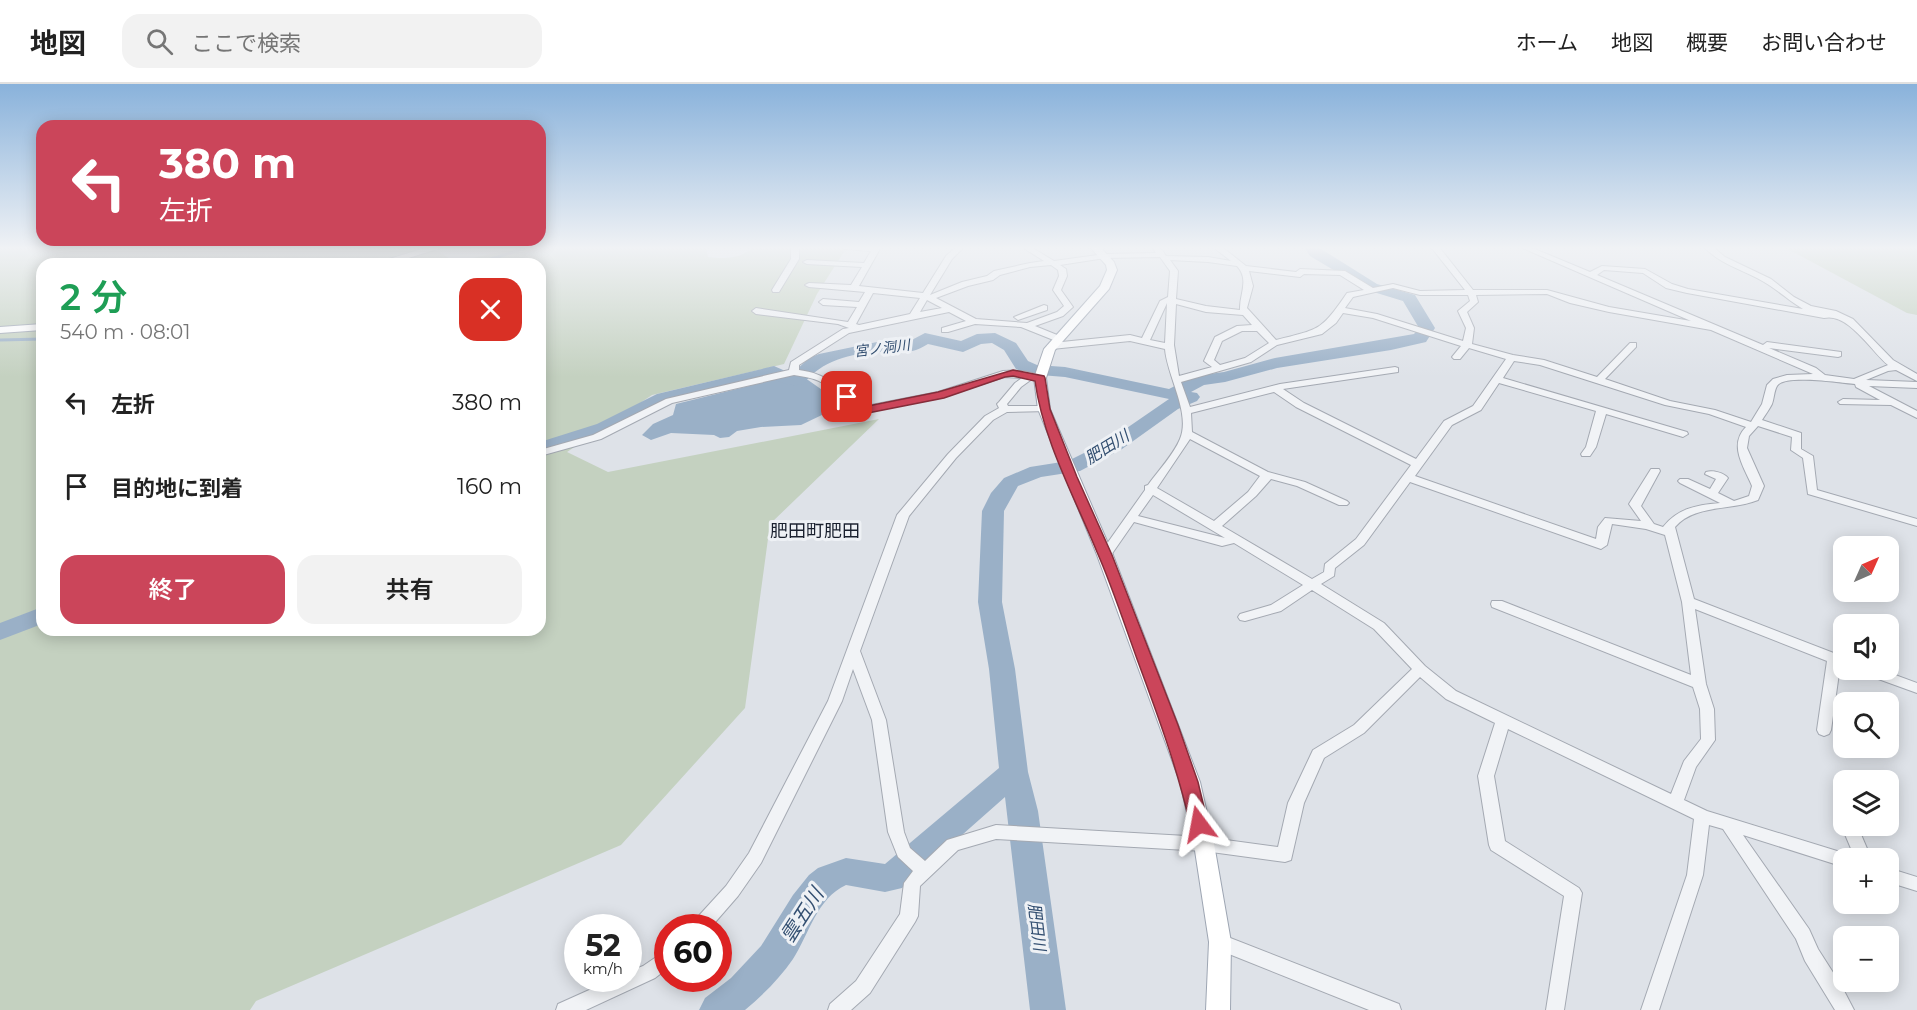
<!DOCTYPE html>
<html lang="ja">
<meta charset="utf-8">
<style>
body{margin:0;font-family:Montserrat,"Noto Sans JP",sans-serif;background:#f2f2f2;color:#222;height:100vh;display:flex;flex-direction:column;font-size:22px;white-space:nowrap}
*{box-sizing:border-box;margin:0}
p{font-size:20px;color:#767676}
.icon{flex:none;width:33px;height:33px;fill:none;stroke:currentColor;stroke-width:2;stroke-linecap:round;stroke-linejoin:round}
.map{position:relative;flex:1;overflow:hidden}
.side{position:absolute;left:36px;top:174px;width:510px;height:378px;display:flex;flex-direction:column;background:#fff;border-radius:18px;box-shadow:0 3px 15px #0003}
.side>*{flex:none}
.top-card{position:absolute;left:36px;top:36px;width:510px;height:126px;border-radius:18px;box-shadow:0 3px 15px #0003;background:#cb455a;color:#fff;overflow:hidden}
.needle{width:39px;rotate:45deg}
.fabs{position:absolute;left:1833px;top:452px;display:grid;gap:12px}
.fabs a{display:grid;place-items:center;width:66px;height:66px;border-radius:12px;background:#fff;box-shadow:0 3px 15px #0003;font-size:30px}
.speed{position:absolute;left:564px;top:830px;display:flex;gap:12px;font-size:30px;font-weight:700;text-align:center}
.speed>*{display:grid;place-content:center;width:78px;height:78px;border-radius:50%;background:#fff;box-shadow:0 3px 15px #0003;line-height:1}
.speed small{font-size:15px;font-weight:400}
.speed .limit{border:9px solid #d22;background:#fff;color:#111}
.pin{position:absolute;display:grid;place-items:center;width:51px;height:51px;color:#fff;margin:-26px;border-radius:12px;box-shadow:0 3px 9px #0006}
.me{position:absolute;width:66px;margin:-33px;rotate:347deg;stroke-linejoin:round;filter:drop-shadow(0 0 4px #0008)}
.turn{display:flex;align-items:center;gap:21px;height:126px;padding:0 24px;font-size:27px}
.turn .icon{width:78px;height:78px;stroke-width:2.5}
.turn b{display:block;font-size:42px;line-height:51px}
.round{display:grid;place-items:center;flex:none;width:63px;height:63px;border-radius:18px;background:#f2f2f2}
.headline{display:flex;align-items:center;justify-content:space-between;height:102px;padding:0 24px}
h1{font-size:36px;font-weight:600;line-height:45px;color:#1e9e55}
.primary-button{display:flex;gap:12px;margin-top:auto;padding:12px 24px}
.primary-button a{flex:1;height:69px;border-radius:18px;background:#cb455a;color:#fff;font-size:24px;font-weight:600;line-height:69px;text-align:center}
.primary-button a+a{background:#f2f2f2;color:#222}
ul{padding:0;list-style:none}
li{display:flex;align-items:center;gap:18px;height:84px;padding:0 24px}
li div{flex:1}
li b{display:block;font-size:22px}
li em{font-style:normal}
header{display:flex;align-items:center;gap:36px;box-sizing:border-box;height:84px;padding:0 30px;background:#fff;border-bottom:2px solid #e0e0e0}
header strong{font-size:28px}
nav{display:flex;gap:33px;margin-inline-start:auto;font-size:21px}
.search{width:420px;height:54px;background:#f2f2f2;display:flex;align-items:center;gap:15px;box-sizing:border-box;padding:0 21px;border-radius:18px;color:#767676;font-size:22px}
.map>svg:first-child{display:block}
</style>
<header>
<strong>地図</strong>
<div class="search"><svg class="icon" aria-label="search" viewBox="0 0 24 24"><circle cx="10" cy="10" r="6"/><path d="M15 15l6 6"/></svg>ここで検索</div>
<nav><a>ホーム</a><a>地図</a><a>概要</a><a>お問い合わせ</a></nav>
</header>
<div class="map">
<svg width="1917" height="926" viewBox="0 0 1917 926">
<rect width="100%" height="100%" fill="#dee2e8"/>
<g fill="#c4d1c0" fill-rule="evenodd">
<path d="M 0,163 L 441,163 L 436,166 L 455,178 L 523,163 L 706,163 L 708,173 C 727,175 739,175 754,163 L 847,163 L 817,210 L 784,280 L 652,311 L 567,368 L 608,388 L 879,335 L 770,440 L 745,624 L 621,761 L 256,917 L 250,926 L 0,926 ZM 42,180 L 540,180 L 540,546 L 42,546 Z"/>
<polygon points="1784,163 1917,163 1917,231 1907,229"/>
</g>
<polygon fill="#9ab0c7" points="785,293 808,296 838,317 824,330 801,341 761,343 737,347 729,353 720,354 714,351 671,349 651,356 642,351 653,340 673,331 676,320"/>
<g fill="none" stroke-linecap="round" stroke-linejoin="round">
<g stroke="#9ab0c7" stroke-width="3">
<polyline points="475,180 529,163"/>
<polyline points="0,256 42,255"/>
</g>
<g fill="#9ab0c7" fill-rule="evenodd">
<path d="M 1304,163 L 1318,163 L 1377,200 L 1415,211 L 1435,244 L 1426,258 L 1391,266 L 1277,284 L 1225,298 L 1204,301 L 1191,308 L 1197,309 L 1200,313 L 1197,317 L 1178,325 L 1122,365 L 1080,387 L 1041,393 L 1018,402 L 1004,427 L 1002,518 L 1015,585 L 1028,688 L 1038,727 L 1066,926 L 1030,926 L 1005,713 L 902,804 L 885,808 L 846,801 C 817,814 809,850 793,875 C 780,894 763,911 745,926 L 699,926 L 705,914 L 731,894 L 761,862 L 793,811 L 809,791 L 818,784 L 846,774 L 885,780 L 999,684 L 989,585 L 978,518 L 982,427 L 991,409 L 1004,394 L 1030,383 L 1068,377 L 1108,357 L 1169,315 L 1065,293 L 1028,290 L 1016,285 L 1004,266 L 992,259 L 981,260 L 963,268 L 928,260 C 909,272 900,267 879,268 C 852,269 820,277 804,300 C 792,303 782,300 771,293 L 669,318 L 611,348 L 540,370 L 540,358 L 597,340 L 657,310 L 774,282 L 792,290 L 809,274 L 819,270 L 877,258 L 906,259 L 925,249 L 961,257 L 977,250 L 995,249 L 1016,259 L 1028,277 L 1037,281 L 1065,283 L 1169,305 L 1194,292 L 1224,288 L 1275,274 L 1414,250 L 1419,244 L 1403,217 L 1367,206 L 1310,172 Z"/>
<polygon points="42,523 42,540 0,556 0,539"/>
</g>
<g stroke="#a4a9b2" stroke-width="2">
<g id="minor">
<polygon points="791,163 799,163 799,175 779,208 773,208 772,206 791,175"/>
<path d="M 841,163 L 881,163 L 859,202 L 923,209 L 946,172 L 956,163 L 964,163 L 952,175 L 930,211 L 962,198 L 987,192 L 994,187 L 1030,179 L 1044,177 L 1022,163 L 1031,163 L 1054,177 L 1105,170 L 1156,169 L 1152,163 L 1160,163 L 1166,172 L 1208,173 L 1231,177 L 1213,163 L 1222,163 L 1246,182 L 1296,188 L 1300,185 L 1345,187 L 1373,204 L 1393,200 L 1420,207 L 1465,206 L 1431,163 L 1439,163 L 1473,206 L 1547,206 L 1609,223 L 1691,237 L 1520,163 L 1530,163 L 1590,188 L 1602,182 L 1645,185 L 1672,200 L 1688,205 L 1803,225 C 1789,217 1778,206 1764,198 C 1744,186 1721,181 1704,163 L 1713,163 L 1725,173 L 1771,195 L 1794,213 L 1811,222 L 1836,227 L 1853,235 L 1893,276 L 1917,290 L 1917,297 L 1896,286 L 1888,287 L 1866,296 L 1917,298 L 1917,304 L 1869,302 L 1917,327 L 1917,334 L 1891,321 L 1840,320 L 1838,318 L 1843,315 L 1880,316 L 1856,303 L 1855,300 C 1841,299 1784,290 1777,302 C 1774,307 1774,315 1772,320 C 1769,326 1765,331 1762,336 L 1801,349 L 1801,365 L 1813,372 L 1817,406 L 1917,435 L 1917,442 L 1808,410 L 1803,374 L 1791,366 L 1792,353 L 1758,342 L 1749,352 L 1747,364 L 1764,402 L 1758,416 C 1731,427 1695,420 1675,443 L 1694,515 L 1844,573 L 1844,583 L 1840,582 L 1831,646 L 1829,650 L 1824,652 L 1819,650 L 1817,646 L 1827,577 L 1695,525 L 1706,600 L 1714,625 L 1715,656 L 1696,683 L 1684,716 L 1707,727 L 1850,771 L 1851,774 L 1844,774 L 1844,783 L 1743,751 L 1809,845 L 1818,865 L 1841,901 L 1854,926 L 1835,926 L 1805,877 L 1796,855 L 1723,745 L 1709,741 L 1703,791 L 1659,926 L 1641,926 L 1687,791 L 1694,735 L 1508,645 L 1494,692 L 1505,757 L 1579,804 L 1582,809 L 1564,926 L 1546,926 L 1564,812 L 1491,766 L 1489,761 L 1478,692 L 1495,639 L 1446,615 L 1420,593 L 1364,649 L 1324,674 L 1304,719 L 1291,776 L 1285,778 L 1204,767 L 996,755 L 958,766 L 920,802 L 918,832 L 915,838 L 870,909 L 851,926 L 828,926 L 830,920 L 856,897 L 900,830 L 904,799 L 913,787 L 898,773 L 888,748 L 872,636 L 853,585 L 842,617 L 761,779 L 738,812 L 711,843 L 691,843 L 694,837 L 726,802 L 749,769 L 828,617 L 897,431 L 948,370 L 985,332 L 999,324 L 997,320 L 999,318 L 1015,299 L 1022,294 L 1004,293 L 943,313 L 859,329 C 846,324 837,310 826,301 C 816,294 806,293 794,291 L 672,319 L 601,355 L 540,372 L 540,366 L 593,351 L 666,315 L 789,286 L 791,278 L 843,245 L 849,244 L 838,240 L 756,230 L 752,227 L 756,224 L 848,238 L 857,223 L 823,221 L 819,218 L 823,215 L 859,218 L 865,208 L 809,203 L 805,201 L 809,199 L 851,201 L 862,183 L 807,180 L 803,178 L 807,176 L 864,179 L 871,167 L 845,165 ZM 1160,173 L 1170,187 L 1168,213 L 1160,217 L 1142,254 L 1130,251 L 1052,259 L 1047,262 L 1052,265 L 1130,257 L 1165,265 C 1167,292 1191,329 1180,355 C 1174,370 1158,387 1148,401 L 1145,402 L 1145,406 L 1099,471 L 1105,475 L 1109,474 L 1134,438 L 1222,462 L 1234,459 L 1303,501 L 1271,521 L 1240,530 L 1238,533 L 1240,536 L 1245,537 L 1281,527 L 1312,506 L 1374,545 L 1412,585 L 1354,641 L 1313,666 L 1288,719 L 1278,763 L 1204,753 L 996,741 L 947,756 L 925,777 L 910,764 L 904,748 L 886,636 L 860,567 L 909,432 L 956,374 L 993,336 L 1007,328 L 1048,327 L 1049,325 L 1044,322 L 1008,322 L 1007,320 L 1021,303 L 1032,295 L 1040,297 L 1045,294 C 1034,287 1016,286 1003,287 L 938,308 L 861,323 C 838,305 830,290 799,286 L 799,281 L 849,249 L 949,228 L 966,237 L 942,244 L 942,248 L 948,248 L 975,240 L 1021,243 L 1056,257 L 1062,257 L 1062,253 L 1035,242 L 1063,232 L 1073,223 L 1061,206 L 1067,192 L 1066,185 L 1060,181 L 1105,174 ZM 1170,176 L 1208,178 L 1237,182 C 1250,196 1239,211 1240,226 L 1206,222 L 1176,215 L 1178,187 ZM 1051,181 L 1058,186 L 1059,192 L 1053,206 L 1064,222 L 1057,228 L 1027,239 L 976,235 L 936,214 L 968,202 L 993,196 L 1000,191 L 1030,183 ZM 1604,186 L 1643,189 L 1666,204 L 1687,209 L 1824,234 C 1848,228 1871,267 1888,281 L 1854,295 L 1825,291 L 1816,284 L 1769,264 L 1838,273 L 1841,272 L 1841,268 L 1767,258 L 1763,261 L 1597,191 ZM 1249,187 L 1300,193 L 1304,190 L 1340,191 L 1364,206 L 1347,209 C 1321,247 1320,245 1276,256 L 1247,224 L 1253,202 ZM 1393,204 L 1420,211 L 1468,211 L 1470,217 L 1458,227 L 1466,244 L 1463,257 L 1377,230 L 1345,224 L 1353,213 ZM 873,209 L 920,214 L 910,230 L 859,241 L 856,240 ZM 1476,211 L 1547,210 L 1570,219 L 1609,228 L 1711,246 L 1813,290 L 1787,291 L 1773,295 L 1767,301 L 1762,320 L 1751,338 L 1715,326 L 1670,317 L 1605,295 L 1636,263 L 1636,259 L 1630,259 L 1597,293 L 1544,276 L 1513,271 L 1472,260 L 1474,244 L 1467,228 L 1478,218 ZM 927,216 L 942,224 L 920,228 ZM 1167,219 L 1165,259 L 1150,256 ZM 1176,220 L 1206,228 L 1243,231 L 1252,241 L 1237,242 L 1215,253 L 1204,277 L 1212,283 L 1179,292 L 1174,261 ZM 1343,229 L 1373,234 L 1461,262 L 1452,273 L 1454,275 L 1460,275 L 1469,264 L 1506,275 L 1473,322 L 1444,337 L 1416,375 L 1304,319 L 1283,305 L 1398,288 L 1398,284 L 1395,283 L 1280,300 L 1190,323 L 1181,298 L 1251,278 L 1277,261 L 1322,250 L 1336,239 ZM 1242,247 L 1257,247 L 1269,259 L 1245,274 L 1220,281 L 1214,276 L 1222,257 ZM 1514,277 L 1540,281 L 1665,321 L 1709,330 L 1746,343 C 1728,361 1744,383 1752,402 L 1749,412 L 1734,417 L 1718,409 L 1728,394 C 1724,389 1713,386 1706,388 L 1705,390 L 1716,395 L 1710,405 L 1688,395 L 1680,395 L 1678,397 L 1680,399 L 1720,419 C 1697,421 1678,424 1663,443 L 1654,440 L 1641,422 L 1660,387 L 1659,385 L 1651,385 L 1629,420 L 1641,437 L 1605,434 L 1598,443 L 1596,455 L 1415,392 L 1452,341 L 1481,326 L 1499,299 L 1596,327 L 1586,363 L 1581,370 L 1582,372 L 1590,372 L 1596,363 L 1606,330 L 1683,353 L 1688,350 L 1687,348 L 1503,294 ZM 1274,308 L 1296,323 L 1411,381 L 1356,455 L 1325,480 L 1324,488 L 1312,495 L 1222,442 L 1256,412 L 1271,395 L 1297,402 L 1339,421 L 1347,421 L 1349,419 L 1347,417 L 1305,398 L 1268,388 L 1192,348 L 1191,329 ZM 1190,355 L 1260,392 L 1248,408 L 1214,437 L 1157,404 ZM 1410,398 L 1601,465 L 1607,461 L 1612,440 L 1646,445 L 1665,451 L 1682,518 L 1691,591 L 1502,517 L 1492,517 L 1491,520 L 1492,523 L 1693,603 L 1700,625 L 1701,655 L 1684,677 L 1671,710 L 1456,607 L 1425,582 L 1384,539 L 1321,500 L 1334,492 L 1335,484 L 1364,461 ZM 1153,411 L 1225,454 L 1138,432 Z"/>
<polygon points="1044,221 1047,222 1047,226 1018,236 1014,233"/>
<polygon points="1857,585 1879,585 1917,599 1917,609 1859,588"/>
<polygon points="1844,736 1844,741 1857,741 1871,774 1855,774 1841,741"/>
<polygon points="1888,784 1917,793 1917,807 1888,798"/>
<polygon points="1220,850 1399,920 1401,926 1369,926 1214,864 1211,858 1214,852"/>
<polygon points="668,865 668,884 655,894 586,926 556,926 558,920 616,894 628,894 628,888 643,882"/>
</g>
</g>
<g stroke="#9ea6b3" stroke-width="2">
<g id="major">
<polygon points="428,163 444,163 389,180 373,180"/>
<polygon points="1090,163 1100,163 1114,178 1117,186 1109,205 1055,266 1046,294 1050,325 1113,471 1200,698 1214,760 1231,858 1230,926 1206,926 1209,858 1194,760 1180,698 1097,471 1038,325 1034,294 1044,265 1100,202 1107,186 1106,181"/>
<polygon points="42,240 42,246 0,249 0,243"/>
</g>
</g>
<use href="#minor" fill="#f1f3f6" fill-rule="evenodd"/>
<use href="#major" fill="#fff" fill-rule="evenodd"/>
</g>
<linearGradient id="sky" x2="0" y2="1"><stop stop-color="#89b2db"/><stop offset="0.56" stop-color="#f0f2f5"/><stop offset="1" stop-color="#f0f2f5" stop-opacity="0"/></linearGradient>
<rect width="1917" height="293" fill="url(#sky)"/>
<path fill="#cb455a" stroke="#842d3a" stroke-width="1.5" d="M 1013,286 L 1044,292 L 1045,294 L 1050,325 L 1077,393 L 1112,471 L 1178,641 L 1198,698 L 1208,740 L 1206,745 L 1199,747 L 1193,745 L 1190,740 C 1177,683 1157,629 1137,575 C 1124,539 1112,502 1097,468 C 1074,412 1043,356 1035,297 L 1013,292 L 1005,293 L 944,314 L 868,329 L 855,328 L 848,324 L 842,313 L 847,310 L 851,311 L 861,322 L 868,322 L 938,308 Z"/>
<g text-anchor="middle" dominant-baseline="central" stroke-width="6" stroke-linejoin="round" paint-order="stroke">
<g font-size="14" font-style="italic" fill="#334f71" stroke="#eef1f5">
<text transform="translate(882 264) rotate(-7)">宮ノ洞川</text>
</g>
<g font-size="16" font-style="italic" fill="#334f71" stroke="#eef1f5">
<text transform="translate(1107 363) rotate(-32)">肥田川</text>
<text transform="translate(1037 843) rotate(83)">肥田川</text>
</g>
<g font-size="18" fill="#1a212f" stroke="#eef1f5">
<text x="815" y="447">肥田町肥田</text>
</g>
<g font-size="20" font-style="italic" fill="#334f71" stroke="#eef1f5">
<text transform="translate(802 831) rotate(-57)">雲五川</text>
</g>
</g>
</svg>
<div class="fabs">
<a><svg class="needle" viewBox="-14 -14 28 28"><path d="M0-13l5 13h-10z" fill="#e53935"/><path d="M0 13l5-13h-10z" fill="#767676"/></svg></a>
<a><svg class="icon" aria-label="sound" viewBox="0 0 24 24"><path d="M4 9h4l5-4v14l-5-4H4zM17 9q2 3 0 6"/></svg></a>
<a><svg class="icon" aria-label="search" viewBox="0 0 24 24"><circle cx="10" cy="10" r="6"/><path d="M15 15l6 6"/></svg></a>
<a><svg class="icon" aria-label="layers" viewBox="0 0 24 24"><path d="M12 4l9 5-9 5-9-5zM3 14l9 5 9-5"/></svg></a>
<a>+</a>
<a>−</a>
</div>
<div class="speed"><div>52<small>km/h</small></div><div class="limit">60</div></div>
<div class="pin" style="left:847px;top:313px;background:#d93025"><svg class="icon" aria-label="arrive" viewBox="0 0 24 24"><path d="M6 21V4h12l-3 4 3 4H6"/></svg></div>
<svg class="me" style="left:1199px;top:740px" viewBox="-20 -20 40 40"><path d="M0-17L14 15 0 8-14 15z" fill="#cb455a" stroke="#fff" stroke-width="4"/></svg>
<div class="top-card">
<div class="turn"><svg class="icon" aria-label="left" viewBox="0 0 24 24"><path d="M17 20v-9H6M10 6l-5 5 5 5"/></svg><div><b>380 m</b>左折</div></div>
</div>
<section class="side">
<div class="headline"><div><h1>2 分</h1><p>540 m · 08:01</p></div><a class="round" style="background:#d93025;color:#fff"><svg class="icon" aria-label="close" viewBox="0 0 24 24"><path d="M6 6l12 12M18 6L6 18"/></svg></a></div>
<ul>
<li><svg class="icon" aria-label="left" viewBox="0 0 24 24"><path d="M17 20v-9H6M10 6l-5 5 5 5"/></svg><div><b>左折</b></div><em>380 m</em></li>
<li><svg class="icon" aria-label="arrive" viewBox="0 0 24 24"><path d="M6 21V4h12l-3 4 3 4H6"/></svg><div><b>目的地に到着</b></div><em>160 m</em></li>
</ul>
<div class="primary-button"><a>終了</a><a>共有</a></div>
</section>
</div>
